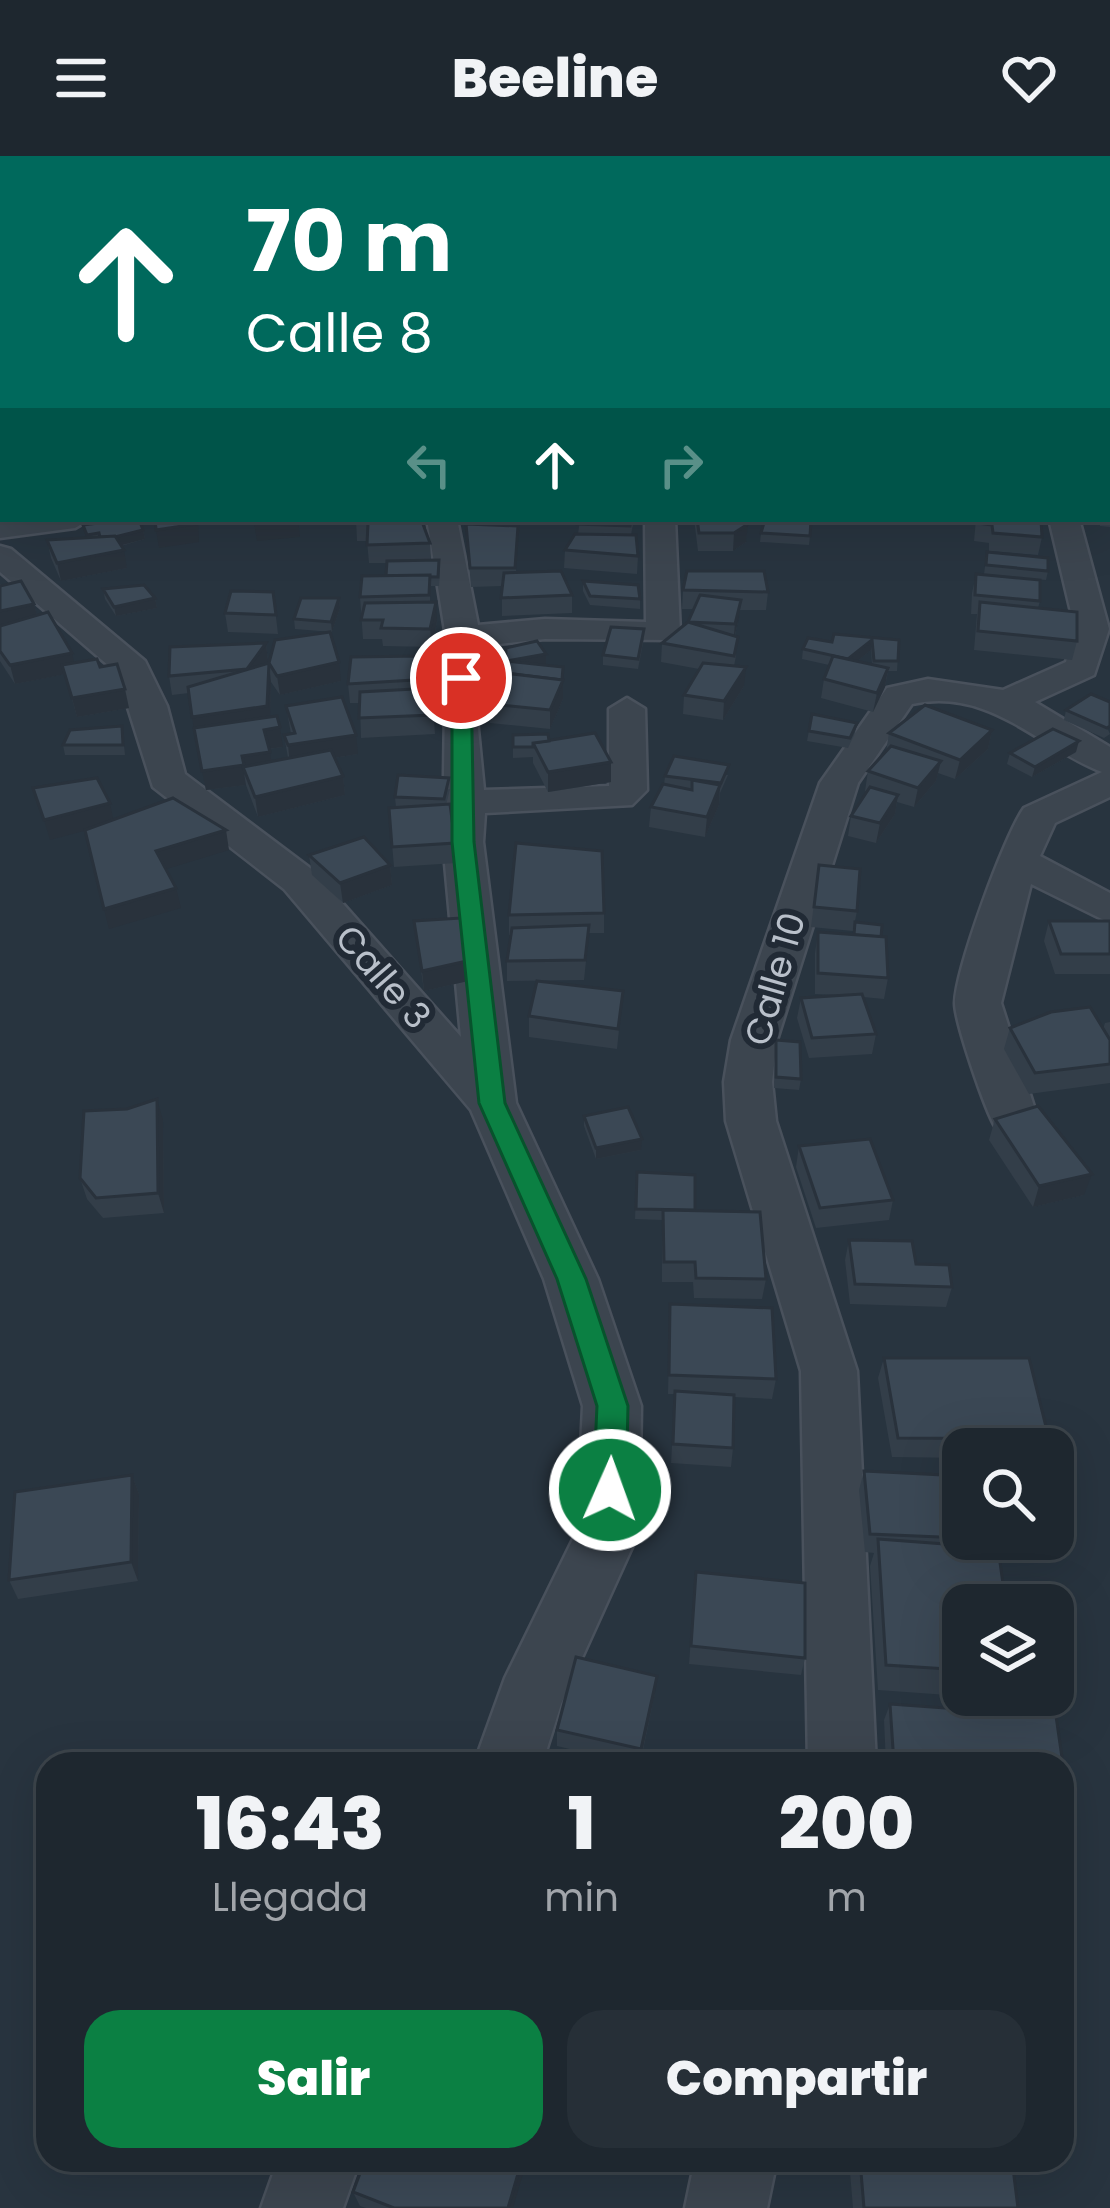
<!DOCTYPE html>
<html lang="es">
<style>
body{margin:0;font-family:Poppins,sans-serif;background:#262f37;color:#f1f3f6;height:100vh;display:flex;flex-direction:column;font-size:45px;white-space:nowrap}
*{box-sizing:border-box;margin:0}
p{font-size:39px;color:#a1a5aa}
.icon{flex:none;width:66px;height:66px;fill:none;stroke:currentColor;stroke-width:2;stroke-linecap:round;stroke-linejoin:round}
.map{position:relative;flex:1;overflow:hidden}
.drawer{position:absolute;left:36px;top:1596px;width:1038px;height:420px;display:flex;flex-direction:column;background:#1e272f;border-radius:36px;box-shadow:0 12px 48px #0002,0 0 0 3px #3c444b}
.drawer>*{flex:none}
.hud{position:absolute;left:0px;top:0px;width:1110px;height:366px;box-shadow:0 12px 48px #0002,0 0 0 3px #3c444b;background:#00695c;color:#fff;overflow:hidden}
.fabs{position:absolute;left:942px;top:1272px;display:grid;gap:24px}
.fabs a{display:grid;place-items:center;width:132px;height:132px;border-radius:24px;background:#1e272f;box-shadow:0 12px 48px #0002,0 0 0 3px #3c444b;font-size:60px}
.pin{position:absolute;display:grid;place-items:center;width:102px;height:102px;color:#fff;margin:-51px;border:6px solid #fff;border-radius:50%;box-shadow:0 3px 12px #0007}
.me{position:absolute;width:132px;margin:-66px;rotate:2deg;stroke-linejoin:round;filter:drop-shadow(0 0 9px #0008)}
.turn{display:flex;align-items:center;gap:42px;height:252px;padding:0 48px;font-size:54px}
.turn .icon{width:156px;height:156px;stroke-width:2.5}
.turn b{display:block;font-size:84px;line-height:102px}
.lanes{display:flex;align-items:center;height:114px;padding:0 48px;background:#0003;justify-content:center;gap:60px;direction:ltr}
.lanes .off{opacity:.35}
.eta{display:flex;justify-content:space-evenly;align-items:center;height:204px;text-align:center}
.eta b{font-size:72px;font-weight:800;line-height:84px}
.primary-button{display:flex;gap:24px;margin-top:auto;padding:24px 48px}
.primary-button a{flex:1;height:138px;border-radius:36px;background:#0b8043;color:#fff;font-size:48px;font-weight:800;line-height:138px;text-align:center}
.primary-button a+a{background:#262f37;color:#f1f3f6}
header{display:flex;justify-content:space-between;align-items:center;height:156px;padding:0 48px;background:#1e272f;font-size:54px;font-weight:800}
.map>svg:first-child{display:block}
</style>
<header><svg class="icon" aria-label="menu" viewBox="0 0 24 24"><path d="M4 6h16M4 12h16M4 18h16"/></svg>Beeline<svg class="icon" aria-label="heart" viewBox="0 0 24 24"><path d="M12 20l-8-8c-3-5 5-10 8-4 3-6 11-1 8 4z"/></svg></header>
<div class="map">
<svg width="1110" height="2052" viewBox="0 0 1110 2052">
<rect width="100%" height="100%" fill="#28343f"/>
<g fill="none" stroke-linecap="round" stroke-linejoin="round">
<g stroke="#49515c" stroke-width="5">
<g id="minor">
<polygon points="207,0 229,0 205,3"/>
<polygon points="499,0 519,0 497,3"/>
<polygon points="804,0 824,0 803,3"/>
<polygon points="951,0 971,0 950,3"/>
<polygon points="3,13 3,26 0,27 0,14"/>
<rect x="0" y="200" width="3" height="16"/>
<polygon points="3,296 3,326 0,327 0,297"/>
<polygon points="90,363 75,372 0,382 0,364"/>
<polygon points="427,363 457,363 478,469 545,463 646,466 645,363 675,363 680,477 675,484 545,483 480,490 477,563 484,634 609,630 609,553 627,542 645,553 647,634 632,649 485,657 483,686 516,947 598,1123 641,1250 639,1376 561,1548 542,1608 474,1608 505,1522 577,1375 583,1250 544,1123 471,954 284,733 153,631 117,517 0,416 0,390 11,393 145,505 167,550 185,618 314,715 461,881 443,686 446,481"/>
<path d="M 1049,363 L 1079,363 L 1109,473 L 1094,519 L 1035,546 L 1110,591 L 1110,641 L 1055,667 L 1040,700 L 1110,737 L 1110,767 L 1031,728 L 1001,847 L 1037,960 L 1030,972 L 1013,977 L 996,972 C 985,954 955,866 955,847 C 956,813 1004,680 1024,652 L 1102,616 C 1037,591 990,531 912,548 L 858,627 L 777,884 L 772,926 L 776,965 L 857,1215 L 876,1608 L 808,1608 L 801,1215 L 726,965 L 724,926 L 731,884 L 820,627 L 887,532 L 928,523 L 1003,534 L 1066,506 L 1075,473 Z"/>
<polygon points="278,2004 360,2004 343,2052 261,2052"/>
<polygon points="695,2004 777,2004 767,2052 685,2052"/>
</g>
</g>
<use href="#minor" fill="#3c454f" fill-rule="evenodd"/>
</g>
<g fill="#333e49" fill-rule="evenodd">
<polygon points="31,0 101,0 98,3"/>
<polygon points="228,0 262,0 259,3 228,3"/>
<rect x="528" y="0" width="39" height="3"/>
<polygon points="760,0 796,0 789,0 788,3 760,3"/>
<polygon points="1107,348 1110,348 1110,371 1100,370 1099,363 1107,363"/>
<polygon points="356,363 430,387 431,404 440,413 439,430 430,430 430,447 437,465 432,491 383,490 382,483 363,483 360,441 386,420 387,407 369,407 367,385 357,385"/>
<polygon points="471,363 517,363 516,417 572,439 572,457 502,460 502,430 471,431 466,368 472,368"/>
<polygon points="580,363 634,363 631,379 638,400 637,418 564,412 565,394 578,378"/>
<polygon points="694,363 761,363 761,365 747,364 746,386 733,395 698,395"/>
<polygon points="976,363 1042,381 1038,399 989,395 989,387 974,385"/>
<polygon points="83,369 143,374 145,383 121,390 127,412 61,425 51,402 47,384 87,382"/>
<polygon points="761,377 810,380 809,389 760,386"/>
<polygon points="987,396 1048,415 1046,424 984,418"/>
<polygon points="976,418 1040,445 1038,452 1077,485 1072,504 974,494 977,458 971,458 972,437"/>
<polygon points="583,425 640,443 640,453 590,449 583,435"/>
<polygon points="0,428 34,448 37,460 74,507 100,511 129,552 77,561 65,518 15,528 0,505"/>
<polygon points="103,433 155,442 157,452 116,460 105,443"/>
<polygon points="683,434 768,436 766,454 740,454 735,480 736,500 734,510 744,530 723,564 683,558 684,539 699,513 661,506 662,487 688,466 694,453 682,453"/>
<polygon points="273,436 278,478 228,476 225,457"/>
<polygon points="339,442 340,452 332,476 295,473 294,463"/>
<polygon points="644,482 638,513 603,509 603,499"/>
<path d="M 899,484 L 897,515 L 888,515 L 885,531 L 873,556 L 821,542 L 824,523 L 829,509 L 802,503 L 803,493 L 832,486 ZM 871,494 L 872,508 L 857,505 Z"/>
<polygon points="266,487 268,506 341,525 280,539 271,526 270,561 283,591 269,593 271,606 288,602 284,579 291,578 286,550 358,598 334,602 343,620 345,639 258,661 246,629 206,634 189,537 172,539 169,520"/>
<polygon points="506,492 546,508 541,509 563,511 563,543 550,573 490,567 490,548 504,517"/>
<polygon points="424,519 419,533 432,532 435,578 361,582 360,547 350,547 348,528"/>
<polygon points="1091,538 1110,578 1104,582 1064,564 1066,554"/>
<polygon points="812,558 857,567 855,577 848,592 807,585"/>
<polygon points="122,570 125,599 65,599 63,589"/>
<polygon points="992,574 988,593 955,623 938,617 936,625 914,651 897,646 895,658 876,687 848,680 851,660 867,636 865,635 868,615 886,596 889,577"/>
<polygon points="513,579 549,585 611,606 611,626 548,636 533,607 533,601 513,602"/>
<polygon points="1076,596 1032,621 1007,608 1010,597"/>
<polygon points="728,619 720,637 719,649 705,681 649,671 651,651 664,629 665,620"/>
<polygon points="450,633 446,649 455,687 456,707 394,711 389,652 396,651 395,641"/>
<polygon points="309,699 390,709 392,729 343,747 312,719"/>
<polygon points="819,709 857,755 853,775 811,771"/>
<polygon points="604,757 604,777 589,777 584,824 507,825 507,805 511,779 509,779 509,759"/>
<polygon points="414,765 467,805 468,825 424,835"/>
<polygon points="1049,765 1110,765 1110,818 1055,818 1044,785"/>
<polygon points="818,776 881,781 888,822 884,843 863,841 876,878 872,898 809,902 797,862 801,842 838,839 815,838 815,797"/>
<polygon points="623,835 617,893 529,881 529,860"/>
<polygon points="1110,866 1110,927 1029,938 1004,893 1010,872 1103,873 1105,867"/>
<polygon points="776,884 801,923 799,934 774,932"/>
<polygon points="584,960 641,994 596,1003 584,970"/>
<polygon points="995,963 1084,1039 1033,1051 989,984"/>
<polygon points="163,964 164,1057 103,1062 87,1043 80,1022"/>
<polygon points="799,990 893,1044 889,1064 816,1072 796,1011"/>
<polygon points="637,1016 695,1054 766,1123 762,1143 694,1142 693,1126 662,1126 662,1064 635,1063"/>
<polygon points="849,1084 916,1108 952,1131 946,1151 850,1148 845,1104"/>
<polygon points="670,1148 776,1223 772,1243 734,1241 733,1292 731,1311 671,1307 675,1238 668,1238"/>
<polygon points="884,1202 1049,1283 1045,1293 963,1293 963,1302 892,1301 878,1222"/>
<polygon points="864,1315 963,1320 963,1383 994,1383 963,1449 963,1539 1005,1539 1003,1543 878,1534 870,1410 874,1397 865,1396 859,1334"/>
<polygon points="132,1319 139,1338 138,1425 18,1443 9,1424"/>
<polygon points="696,1416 805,1502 801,1519 689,1508"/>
<polygon points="655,1537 640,1608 632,1608 557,1590 557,1574"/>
<polygon points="890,1548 1056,1560 1070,1657 1062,1669 1062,1608 886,1608 884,1564"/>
<polygon points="849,2004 1012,2004 1018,2052 853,2052"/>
<polygon points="353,2036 513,2052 366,2052 360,2050"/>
</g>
<g fill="#29323c">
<polygon points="3,183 3,202 0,204 0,186"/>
<rect x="0" y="266" width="3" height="17"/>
<polygon points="198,363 199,386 159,392 156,374"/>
<polygon points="298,363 300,381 257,385 254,367"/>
<polygon points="748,368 746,386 733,395 734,377"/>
<polygon points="143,374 145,383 103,394 101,384"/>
<polygon points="124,394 127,412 61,425 57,407"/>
<polygon points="155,442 157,452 116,460 114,451"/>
<polygon points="339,442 340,452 332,476 331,466"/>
<polygon points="741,444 739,462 733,487 735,468"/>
<polygon points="436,446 437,465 432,491 430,473"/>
<polygon points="34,448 39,467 0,475 0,455"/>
<polygon points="872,484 871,494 846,514 848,504"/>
<polygon points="266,487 268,506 247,513"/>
<polygon points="72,497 76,516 15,528 10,509"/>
<polygon points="546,498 546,508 506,515 506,505"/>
<polygon points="422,500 424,519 415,543 414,524"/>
<polygon points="339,506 341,525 280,539 277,520"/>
<polygon points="269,507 271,526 270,570 195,580 192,561"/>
<polygon points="563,511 563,543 550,573 550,554"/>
<polygon points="746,511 744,530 723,564 724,545"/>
<polygon points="888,512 885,531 873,556 877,537"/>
<polygon points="125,533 129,552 77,561 72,542"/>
<polygon points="280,571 283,591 267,593 264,574"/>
<polygon points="992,574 988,593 955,623 960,604"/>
<polygon points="356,579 358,598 290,609 288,589"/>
<polygon points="1079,585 1076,596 1032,621 1035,611"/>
<polygon points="270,596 273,616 245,620 243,611 246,629 206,634 202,615 242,600"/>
<polygon points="941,605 936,625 914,651 918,632"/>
<polygon points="611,606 611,626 548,636 548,616"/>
<polygon points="343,620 345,639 258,661 255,641"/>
<polygon points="720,629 719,649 705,681 707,661"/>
<polygon points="898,639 895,658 876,687 880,667"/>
<polygon points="110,647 114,667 50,684 44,664"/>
<polygon points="226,674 229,694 160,715 156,695"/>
<polygon points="390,709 392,729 343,747 340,727"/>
<polygon points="176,732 181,752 109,773 104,753"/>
<polygon points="467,805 468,825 424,835 422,815"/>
<polygon points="157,943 163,964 164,1057 158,1037"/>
<polygon points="642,983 641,994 596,1003 596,992"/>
<polygon points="1092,1018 1084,1039 1033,1051 1039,1030"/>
<polygon points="132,1319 139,1338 138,1425 131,1406"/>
<polygon points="657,1520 655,1537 639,1608 641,1593"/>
<polygon points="522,2004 527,2004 513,2052 508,2052"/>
</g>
<g fill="#3b4855" stroke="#29323c" stroke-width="3">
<polygon points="31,0 65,0 61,3 26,3"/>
<polygon points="912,0 925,0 941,2 911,3"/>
<rect x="0" y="218" width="3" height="17"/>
<rect x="0" y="245" width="3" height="21"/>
<polygon points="128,363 139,363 143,374 115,381 100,381 99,377 87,379 83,369"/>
<polygon points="155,363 196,363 196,368 156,374"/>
<polygon points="254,363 297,363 254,367"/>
<polygon points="356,363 421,363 430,387 367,389 368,367 355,367"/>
<polygon points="580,363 631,363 630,370 578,368"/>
<polygon points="697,363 746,363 748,368 734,377 699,377"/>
<polygon points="765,363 811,364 810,380 761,377"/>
<polygon points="977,363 1041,364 1042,381 993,377 992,369 977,367"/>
<polygon points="466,368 518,370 515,412 470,412"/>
<polygon points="575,378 636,379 638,400 565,394"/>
<polygon points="115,380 124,394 57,407 47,384"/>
<polygon points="987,396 1048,402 1048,415 986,409"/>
<polygon points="439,404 438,421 386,420 387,405"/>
<polygon points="561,415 572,439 501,442 504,417"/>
<polygon points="687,415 764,415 768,436 683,434"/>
<polygon points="976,418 1040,424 1040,445 975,439"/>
<polygon points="430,419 429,439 360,441 362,420"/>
<polygon points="21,425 34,448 0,455 0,430"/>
<polygon points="583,425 638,429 640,443 590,440"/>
<polygon points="144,429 155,442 114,451 103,433"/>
<polygon points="231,435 273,436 276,459 225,457"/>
<polygon points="700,439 741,444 735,468 688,466 738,481 734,500 662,487 688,466"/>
<polygon points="301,442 339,442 331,466 294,463"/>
<polygon points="436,446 430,473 381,472 383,464 361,464 365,447"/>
<polygon points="980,446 1077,456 1077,485 978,475"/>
<polygon points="48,456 72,497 10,509 0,495 0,470"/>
<polygon points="611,471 644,473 638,503 603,499"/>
<polygon points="330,476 339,506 277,520 269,507 267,550 192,561 188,531 269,507 275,484"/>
<polygon points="834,478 899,484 898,505 874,505 872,484 848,503 803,493 808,482 832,486"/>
<polygon points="537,485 546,498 506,505 563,511 562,524 505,517 506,492"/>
<polygon points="266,487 247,513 169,520 170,491"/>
<polygon points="422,500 414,524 348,528 351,501"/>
<polygon points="833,500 888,512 877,537 824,523"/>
<polygon points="97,503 100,511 117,508 125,533 72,542 62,509"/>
<polygon points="703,507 746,511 724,545 684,539"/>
<polygon points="504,517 563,524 550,554 490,548"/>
<polygon points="432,532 433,559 359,562 360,536"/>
<polygon points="1091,538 1110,546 1110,570 1107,572 1066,554"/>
<polygon points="342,541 356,579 288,589 284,579 295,577 286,550"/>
<polygon points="925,549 992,574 960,604 889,577"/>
<polygon points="812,558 857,567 850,582 809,575"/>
<polygon points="277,560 280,571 264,574 270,596 242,600 244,609 202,615 194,572"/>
<polygon points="122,570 123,589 63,589 70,574"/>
<polygon points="1053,573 1079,585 1035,611 1010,597"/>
<polygon points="595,577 611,606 548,616 533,587"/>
<polygon points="548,578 549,585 533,587 533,591 513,591 513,579"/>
<polygon points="891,590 941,605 918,632 868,615"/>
<polygon points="331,594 343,620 255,641 243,611"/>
<polygon points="674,600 729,609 721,627 665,620"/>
<polygon points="398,619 449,622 444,643 395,641"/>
<polygon points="97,622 110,647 44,664 33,632"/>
<polygon points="692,624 720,629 707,661 651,651 663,628 692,634"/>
<polygon points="870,631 898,639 880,667 851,660"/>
<polygon points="173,642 226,674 156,695 176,732 104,753 85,674"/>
<polygon points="450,648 455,687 392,691 389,652"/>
<polygon points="364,681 390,709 340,727 309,699"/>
<polygon points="516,687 602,695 604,757 509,759"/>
<polygon points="819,709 860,713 857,755 814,751"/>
<polygon points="461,762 467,805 422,815 414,765"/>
<polygon points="1049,765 1110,765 1110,798 1061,798"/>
<polygon points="855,766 882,769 881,781 854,779"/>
<polygon points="589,769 585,804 507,805 512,772"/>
<polygon points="818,776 886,781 888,822 818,817"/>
<polygon points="537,825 623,835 618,873 529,860"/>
<polygon points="862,838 876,878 812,882 801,842"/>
<polygon points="1090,851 1110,884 1110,908 1035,917 1010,872 1051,856"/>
<polygon points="776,884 800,886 801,923 776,921"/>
<polygon points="157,943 158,1037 96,1042 80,1022 84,955 127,953"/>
<polygon points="1038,950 1092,1018 1039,1030 995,963"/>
<polygon points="628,951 642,983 596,992 584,960"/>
<polygon points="870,983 893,1044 820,1052 799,990"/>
<polygon points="637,1016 695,1019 695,1054 636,1053"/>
<polygon points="663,1054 760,1056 766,1123 696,1122 695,1106 664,1106"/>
<polygon points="849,1084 912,1085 916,1108 949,1109 952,1131 855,1128"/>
<polygon points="670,1148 772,1152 776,1223 669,1219"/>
<polygon points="884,1202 1029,1202 1049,1283 898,1282"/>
<polygon points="675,1235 734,1239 733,1292 673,1288"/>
<polygon points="864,1315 963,1320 963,1382 870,1378"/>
<polygon points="132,1319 131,1406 9,1424 15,1336"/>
<polygon points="878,1383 998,1392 1006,1449 963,1449 963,1514 886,1509"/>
<polygon points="696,1416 805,1427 805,1502 691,1490"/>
<polygon points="576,1501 657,1520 641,1593 557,1574"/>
<polygon points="890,1548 1056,1560 1070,1657 1062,1656 1062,1608 894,1608"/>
<polygon points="365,2004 522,2004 508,2052 394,2052 353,2036"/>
<polygon points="860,2004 1012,2004 1018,2052 864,2052"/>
</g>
<polygon fill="#0b8043" stroke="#07532c" stroke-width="3" points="461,516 471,522 474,686 505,947 586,1123 628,1250 626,1334 621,1344 598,1344 593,1334 597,1250 557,1123 479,947 452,686 452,522"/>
<g text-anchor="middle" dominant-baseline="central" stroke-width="12" stroke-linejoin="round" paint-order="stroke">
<g font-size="36" fill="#b9c0ca" stroke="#212a35">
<text transform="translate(383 821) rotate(49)">Calle 3</text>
<text transform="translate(775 823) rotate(-74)">Calle 10</text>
</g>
</g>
</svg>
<div class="fabs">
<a><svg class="icon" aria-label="search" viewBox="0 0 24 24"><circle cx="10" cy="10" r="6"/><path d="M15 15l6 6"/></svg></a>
<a><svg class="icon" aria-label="layers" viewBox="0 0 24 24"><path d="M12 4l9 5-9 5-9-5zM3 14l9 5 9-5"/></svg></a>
</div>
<div class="pin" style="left:461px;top:522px;background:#d93025"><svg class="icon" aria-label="arrive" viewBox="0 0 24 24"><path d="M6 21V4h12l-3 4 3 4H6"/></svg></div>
<svg class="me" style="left:610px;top:1334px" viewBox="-20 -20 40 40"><circle r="17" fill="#0b8043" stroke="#fff" stroke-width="3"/><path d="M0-11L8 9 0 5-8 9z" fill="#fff"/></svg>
<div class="hud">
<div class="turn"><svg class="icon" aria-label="ahead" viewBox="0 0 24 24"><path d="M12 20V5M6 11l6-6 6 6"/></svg><div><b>70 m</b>Calle 8</div></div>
<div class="lanes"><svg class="icon off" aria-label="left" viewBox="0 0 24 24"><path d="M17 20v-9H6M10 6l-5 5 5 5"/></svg><svg class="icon" aria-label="ahead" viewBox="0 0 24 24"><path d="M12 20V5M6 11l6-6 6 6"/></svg><svg class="icon off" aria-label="right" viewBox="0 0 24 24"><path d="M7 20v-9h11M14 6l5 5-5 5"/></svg></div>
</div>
<section class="drawer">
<div class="eta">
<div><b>16:43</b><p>Llegada</p></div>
<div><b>1</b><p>min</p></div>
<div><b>200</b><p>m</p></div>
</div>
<div class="primary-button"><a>Salir</a><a>Compartir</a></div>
</section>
</div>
